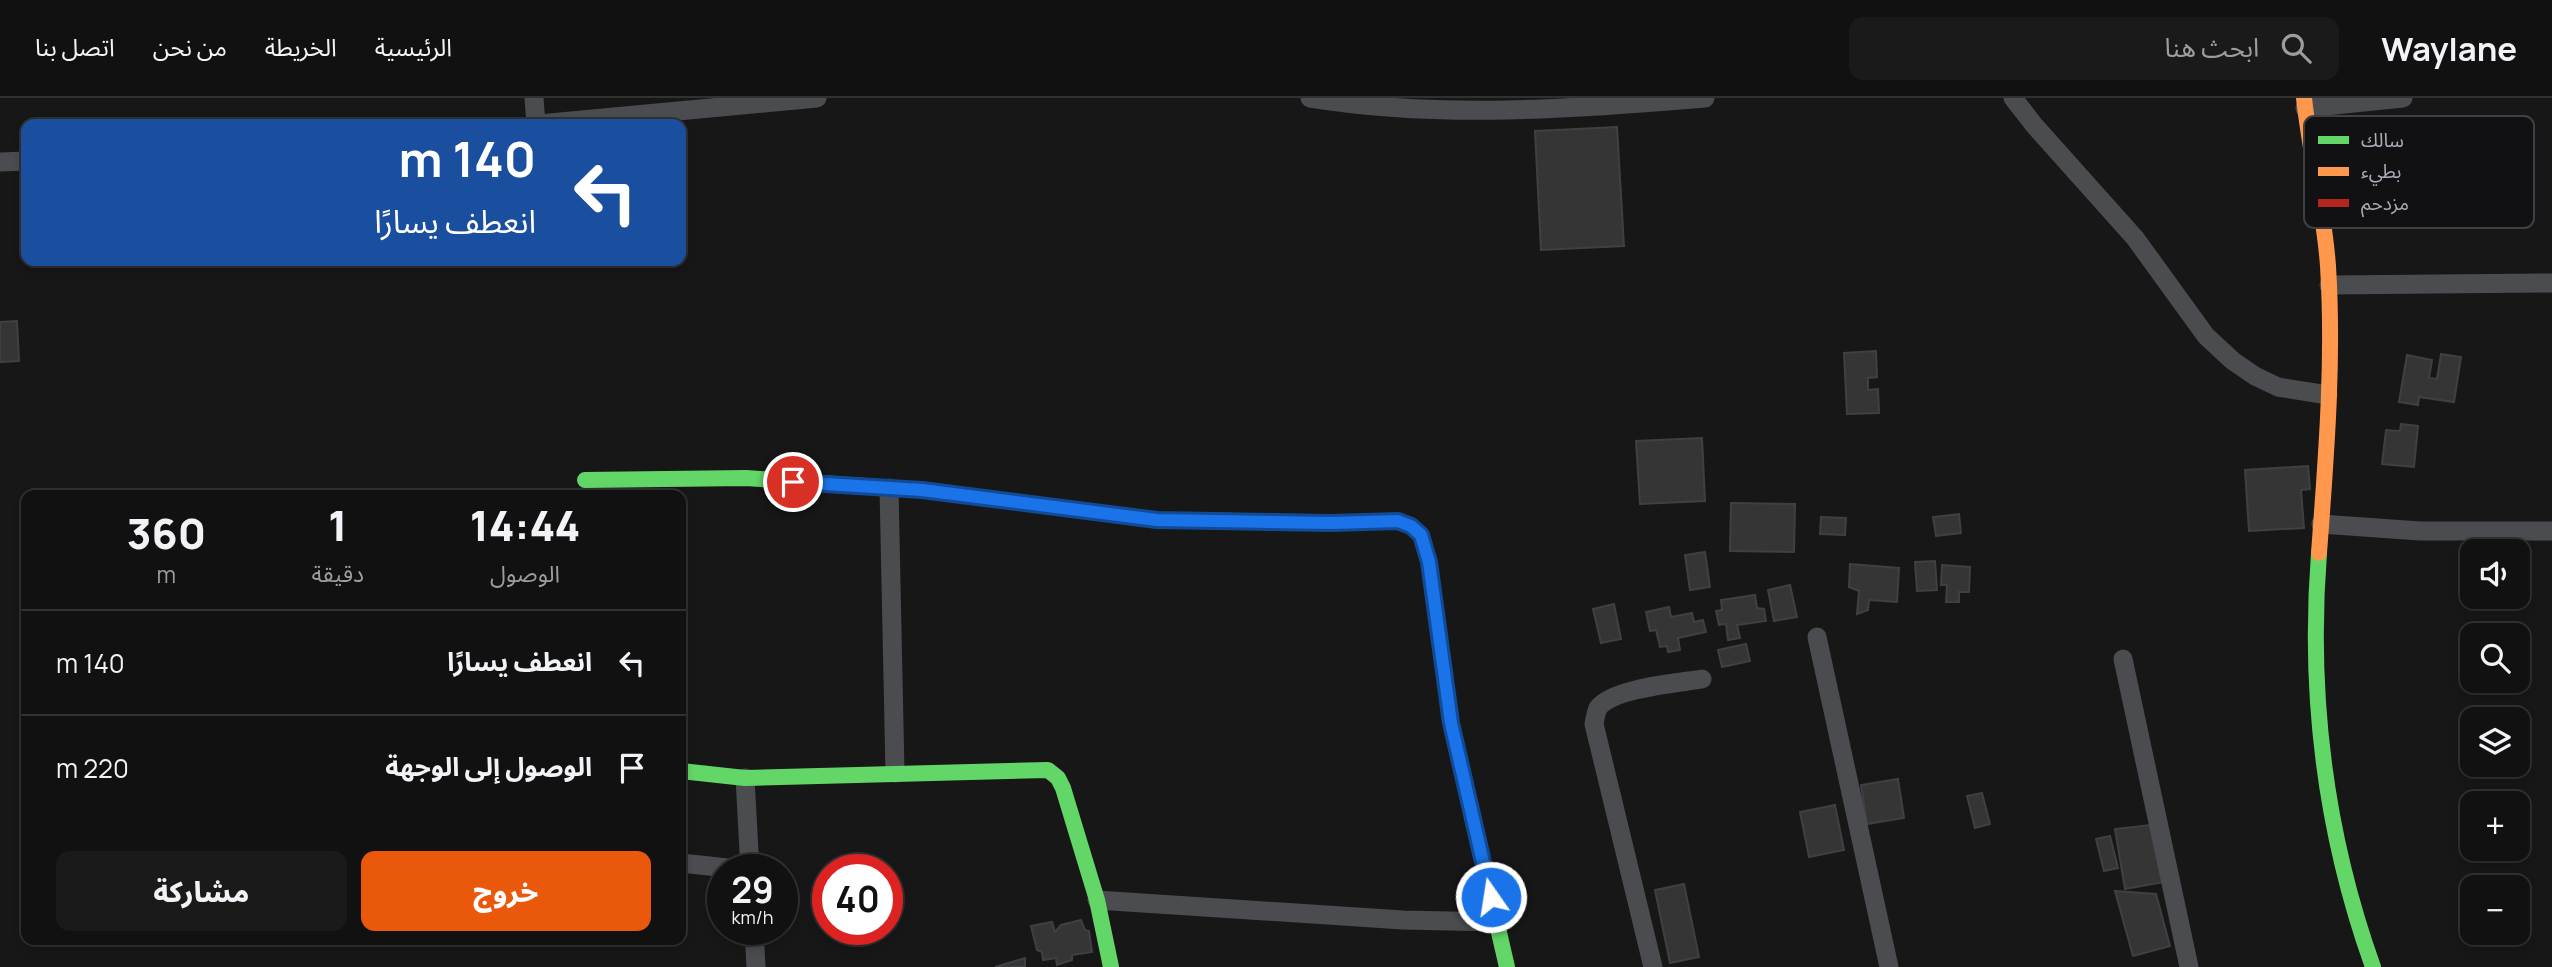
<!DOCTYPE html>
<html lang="ar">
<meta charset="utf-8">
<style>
body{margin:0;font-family:Manrope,"Noto Sans Arabic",sans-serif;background:#1a1a1a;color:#f1f3f6;direction:rtl;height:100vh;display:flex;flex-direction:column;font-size:26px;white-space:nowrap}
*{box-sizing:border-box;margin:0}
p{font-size:23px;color:#9c9d9f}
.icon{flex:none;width:38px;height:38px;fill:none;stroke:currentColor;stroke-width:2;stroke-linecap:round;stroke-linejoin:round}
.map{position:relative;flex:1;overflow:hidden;direction:ltr}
.details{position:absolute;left:21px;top:392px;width:665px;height:455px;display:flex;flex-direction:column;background:#111;border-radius:14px;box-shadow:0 4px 10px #0003,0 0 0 2px #303131;direction:rtl}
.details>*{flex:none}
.hud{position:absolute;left:21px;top:21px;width:665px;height:147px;border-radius:14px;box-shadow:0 4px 10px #0003,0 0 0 2px #303131;direction:rtl;background:#1a4fa0;color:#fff;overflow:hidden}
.controls{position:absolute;left:2460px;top:441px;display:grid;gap:14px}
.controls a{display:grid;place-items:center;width:70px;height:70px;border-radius:14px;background:#111;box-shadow:0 4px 10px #0003,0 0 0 2px #303131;font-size:35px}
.speed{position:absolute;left:707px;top:756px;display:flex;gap:14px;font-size:35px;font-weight:700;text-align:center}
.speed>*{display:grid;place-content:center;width:91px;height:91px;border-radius:50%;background:#111;box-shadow:0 4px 10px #0003,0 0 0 2px #303131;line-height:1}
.speed small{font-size:18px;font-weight:400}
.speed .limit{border:10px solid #d22;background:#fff;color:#111}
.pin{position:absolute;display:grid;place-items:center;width:60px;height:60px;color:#fff;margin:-30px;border:4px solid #fff;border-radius:50%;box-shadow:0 2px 7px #0007}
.me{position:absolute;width:77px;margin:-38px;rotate:347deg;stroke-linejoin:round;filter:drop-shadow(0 0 5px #0008)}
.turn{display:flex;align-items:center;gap:24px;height:147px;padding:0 35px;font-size:32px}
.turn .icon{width:91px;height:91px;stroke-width:2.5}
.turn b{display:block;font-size:49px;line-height:60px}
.eta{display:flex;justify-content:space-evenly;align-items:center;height:119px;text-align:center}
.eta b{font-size:42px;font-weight:800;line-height:49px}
.cta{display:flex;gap:14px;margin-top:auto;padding:14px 35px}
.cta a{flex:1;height:80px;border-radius:14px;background:#ea580c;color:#fff;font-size:28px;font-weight:800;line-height:80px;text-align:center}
.cta a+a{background:#1a1a1a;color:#f1f3f6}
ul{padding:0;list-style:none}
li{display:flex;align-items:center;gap:21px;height:105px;padding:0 35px;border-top:2px solid #303131}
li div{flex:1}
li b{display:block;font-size:26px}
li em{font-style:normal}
header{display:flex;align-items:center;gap:42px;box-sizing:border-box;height:98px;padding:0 35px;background:#111;border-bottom:2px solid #303131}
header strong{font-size:33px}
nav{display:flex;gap:38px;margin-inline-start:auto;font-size:24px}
.search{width:490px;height:63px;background:#1a1a1a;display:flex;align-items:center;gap:18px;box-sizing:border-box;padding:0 24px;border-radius:14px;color:#9c9d9f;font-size:26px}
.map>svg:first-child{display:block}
</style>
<header>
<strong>Waylane</strong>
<div class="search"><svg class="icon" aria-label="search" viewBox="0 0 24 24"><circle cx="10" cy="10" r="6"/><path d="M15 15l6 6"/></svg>ابحث هنا</div>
<nav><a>الرئيسية</a><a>الخريطة</a><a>من نحن</a><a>اتصل بنا</a></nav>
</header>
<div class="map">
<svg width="2552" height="869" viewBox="0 0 2552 869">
<rect width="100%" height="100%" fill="#171717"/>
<g fill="#353536" stroke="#3f4043" stroke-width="2">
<polygon points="1617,29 1624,148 1541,152 1535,33"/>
<polygon points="17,223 19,263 0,264 0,224"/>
<polygon points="1876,253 1877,279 1868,280 1868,292 1878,291 1879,315 1847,316 1844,255"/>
<polygon points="2441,256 2461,259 2454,304 2419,299 2418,307 2399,304 2407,257 2432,262 2429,280 2437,281"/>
<polygon points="2401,326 2418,328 2414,369 2382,366 2386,332 2400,333"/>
<polygon points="1702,340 1705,403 1640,406 1636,343"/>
<polygon points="2308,368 2310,391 2301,392 2304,430 2249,433 2245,372"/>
<polygon points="1731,405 1795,406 1794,454 1730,453"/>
<polygon points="1959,416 1961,435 1936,438 1933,419"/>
<polygon points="1821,419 1846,420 1845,437 1820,436"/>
<polygon points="1705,454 1710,489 1690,492 1685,457"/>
<polygon points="1935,463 1937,492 1917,493 1915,464"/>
<polygon points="1850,466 1899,470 1897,504 1869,502 1868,512 1857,516 1859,493 1849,489"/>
<polygon points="1942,467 1970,469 1969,494 1959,494 1959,504 1946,504 1947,487 1941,487"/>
<polygon points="1790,487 1797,519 1774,523 1768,492"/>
<polygon points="1755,497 1757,510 1764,511 1766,523 1737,527 1740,540 1728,542 1726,526 1719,527 1716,513 1722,512 1721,502"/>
<polygon points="1614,506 1621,541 1601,545 1593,511"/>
<polygon points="1669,509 1671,519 1692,515 1694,524 1703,522 1706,534 1678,540 1680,552 1668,554 1667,548 1660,549 1656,532 1650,533 1646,514"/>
<polygon points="1746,546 1750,563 1722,569 1718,552"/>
<polygon points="1898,681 1904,720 1867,726 1861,687"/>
<polygon points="1982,695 1990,726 1975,730 1967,698"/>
<polygon points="1835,707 1844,752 1809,759 1800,714"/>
<polygon points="2150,727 2164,784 2125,791 2115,731"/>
<polygon points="2110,738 2118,770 2104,773 2096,741"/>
<polygon points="1684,786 1699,859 1670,865 1655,792"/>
<polygon points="2115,793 2156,796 2170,848 2133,858"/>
<polygon points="1081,822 1085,832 1089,833 1092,854 1072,857 1072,862 1057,867 1056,860 1043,862 1042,854 1037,852 1031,828 1052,824 1055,834 1061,827"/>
<polygon points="1025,860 1025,869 995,869"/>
</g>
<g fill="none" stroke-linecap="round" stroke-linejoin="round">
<g stroke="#4b4c50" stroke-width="19">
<polyline points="534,0 536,26"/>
<path d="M 1310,0 C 1441,21 1574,11 1705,0"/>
<polyline points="2013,0 2034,27 2135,140 2206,238 2233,263 2255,278 2278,289 2328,297"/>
<polyline points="2305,10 2403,0"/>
<polyline points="539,26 817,0"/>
<polyline points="0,64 26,63"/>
<polyline points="2329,187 2552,185"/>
<polyline points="889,390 895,675"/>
<polyline points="2321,426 2420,433 2552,433"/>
<polyline points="1817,539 1889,869"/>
<polyline points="2123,561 2189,869"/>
<polyline points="745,680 750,772"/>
<polyline points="681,765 746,772"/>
<polyline points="1097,802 1403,822 1497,824"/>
<polyline points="754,831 756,869"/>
<path d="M 1653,869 L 1594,626 C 1595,621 1596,614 1598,610 C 1613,590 1678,585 1702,581"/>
</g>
<g stroke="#63d668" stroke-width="16">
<polyline points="585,382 746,380 922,392 1157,422 1236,423"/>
<path d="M 2319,455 C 2308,597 2325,735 2373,869"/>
<polyline points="681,673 745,680 1048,672 1058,680 1063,690 1097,802 1111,869"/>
<polyline points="1479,748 1507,869"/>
</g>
<g stroke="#ff974d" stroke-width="16">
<path d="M 2304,0 C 2310,56 2324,112 2328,168 C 2334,264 2326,360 2319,455"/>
<polyline points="1236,423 1331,425 1398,423 1411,428 1421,437 1429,464 1445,582"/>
</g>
<polyline stroke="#b3261e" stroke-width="16" points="1445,582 1451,625 1479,748"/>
</g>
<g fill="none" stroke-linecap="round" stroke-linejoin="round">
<g stroke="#114b97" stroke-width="18">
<polyline id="route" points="793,384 922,392 1157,422 1331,425 1398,423 1411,428 1421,437 1429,464 1451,625 1491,799"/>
</g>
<use href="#route" stroke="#1a73e8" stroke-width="12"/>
</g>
<rect x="2304" y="18" width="230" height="112" rx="10" fill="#111113" stroke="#3e4045" stroke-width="2"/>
<rect x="2318" y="38" width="31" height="8" fill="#63d668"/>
<rect x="2318" y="69" width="31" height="9" fill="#ff974d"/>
<rect x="2318" y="101" width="31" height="8" fill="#b3261e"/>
<g font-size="19" fill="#a8adb8">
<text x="2361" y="49">سالك</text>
<text x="2361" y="80">بطيء</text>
<text x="2361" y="112">مزدحم</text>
</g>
</svg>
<div class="controls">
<a><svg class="icon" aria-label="sound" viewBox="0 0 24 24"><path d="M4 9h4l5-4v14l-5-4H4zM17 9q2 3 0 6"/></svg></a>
<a><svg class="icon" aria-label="search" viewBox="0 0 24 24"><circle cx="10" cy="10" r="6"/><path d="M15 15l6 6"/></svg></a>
<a><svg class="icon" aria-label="layers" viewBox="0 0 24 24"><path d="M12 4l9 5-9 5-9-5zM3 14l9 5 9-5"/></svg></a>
<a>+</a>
<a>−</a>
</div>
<div class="speed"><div>29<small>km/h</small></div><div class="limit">40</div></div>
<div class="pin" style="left:793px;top:384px;background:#d93025"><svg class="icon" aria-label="arrive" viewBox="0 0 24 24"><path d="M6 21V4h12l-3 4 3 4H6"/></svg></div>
<svg class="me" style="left:1491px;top:799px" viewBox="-20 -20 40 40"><circle r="17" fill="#1a73e8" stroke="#fff" stroke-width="3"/><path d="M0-11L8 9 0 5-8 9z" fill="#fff"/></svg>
<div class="hud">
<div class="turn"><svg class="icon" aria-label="left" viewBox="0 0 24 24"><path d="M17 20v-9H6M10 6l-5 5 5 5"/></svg><div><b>140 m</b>انعطف يسارًا</div></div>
</div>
<section class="details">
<div class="eta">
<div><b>14:44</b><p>الوصول</p></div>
<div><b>1</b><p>دقيقة</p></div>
<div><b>360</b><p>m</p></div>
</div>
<ul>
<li><svg class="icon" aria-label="left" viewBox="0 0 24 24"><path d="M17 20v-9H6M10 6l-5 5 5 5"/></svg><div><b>انعطف يسارًا</b></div><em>140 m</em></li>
<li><svg class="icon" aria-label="arrive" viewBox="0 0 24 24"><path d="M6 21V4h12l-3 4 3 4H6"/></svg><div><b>الوصول إلى الوجهة</b></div><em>220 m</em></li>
</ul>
<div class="cta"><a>خروج</a><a>مشاركة</a></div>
</section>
</div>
